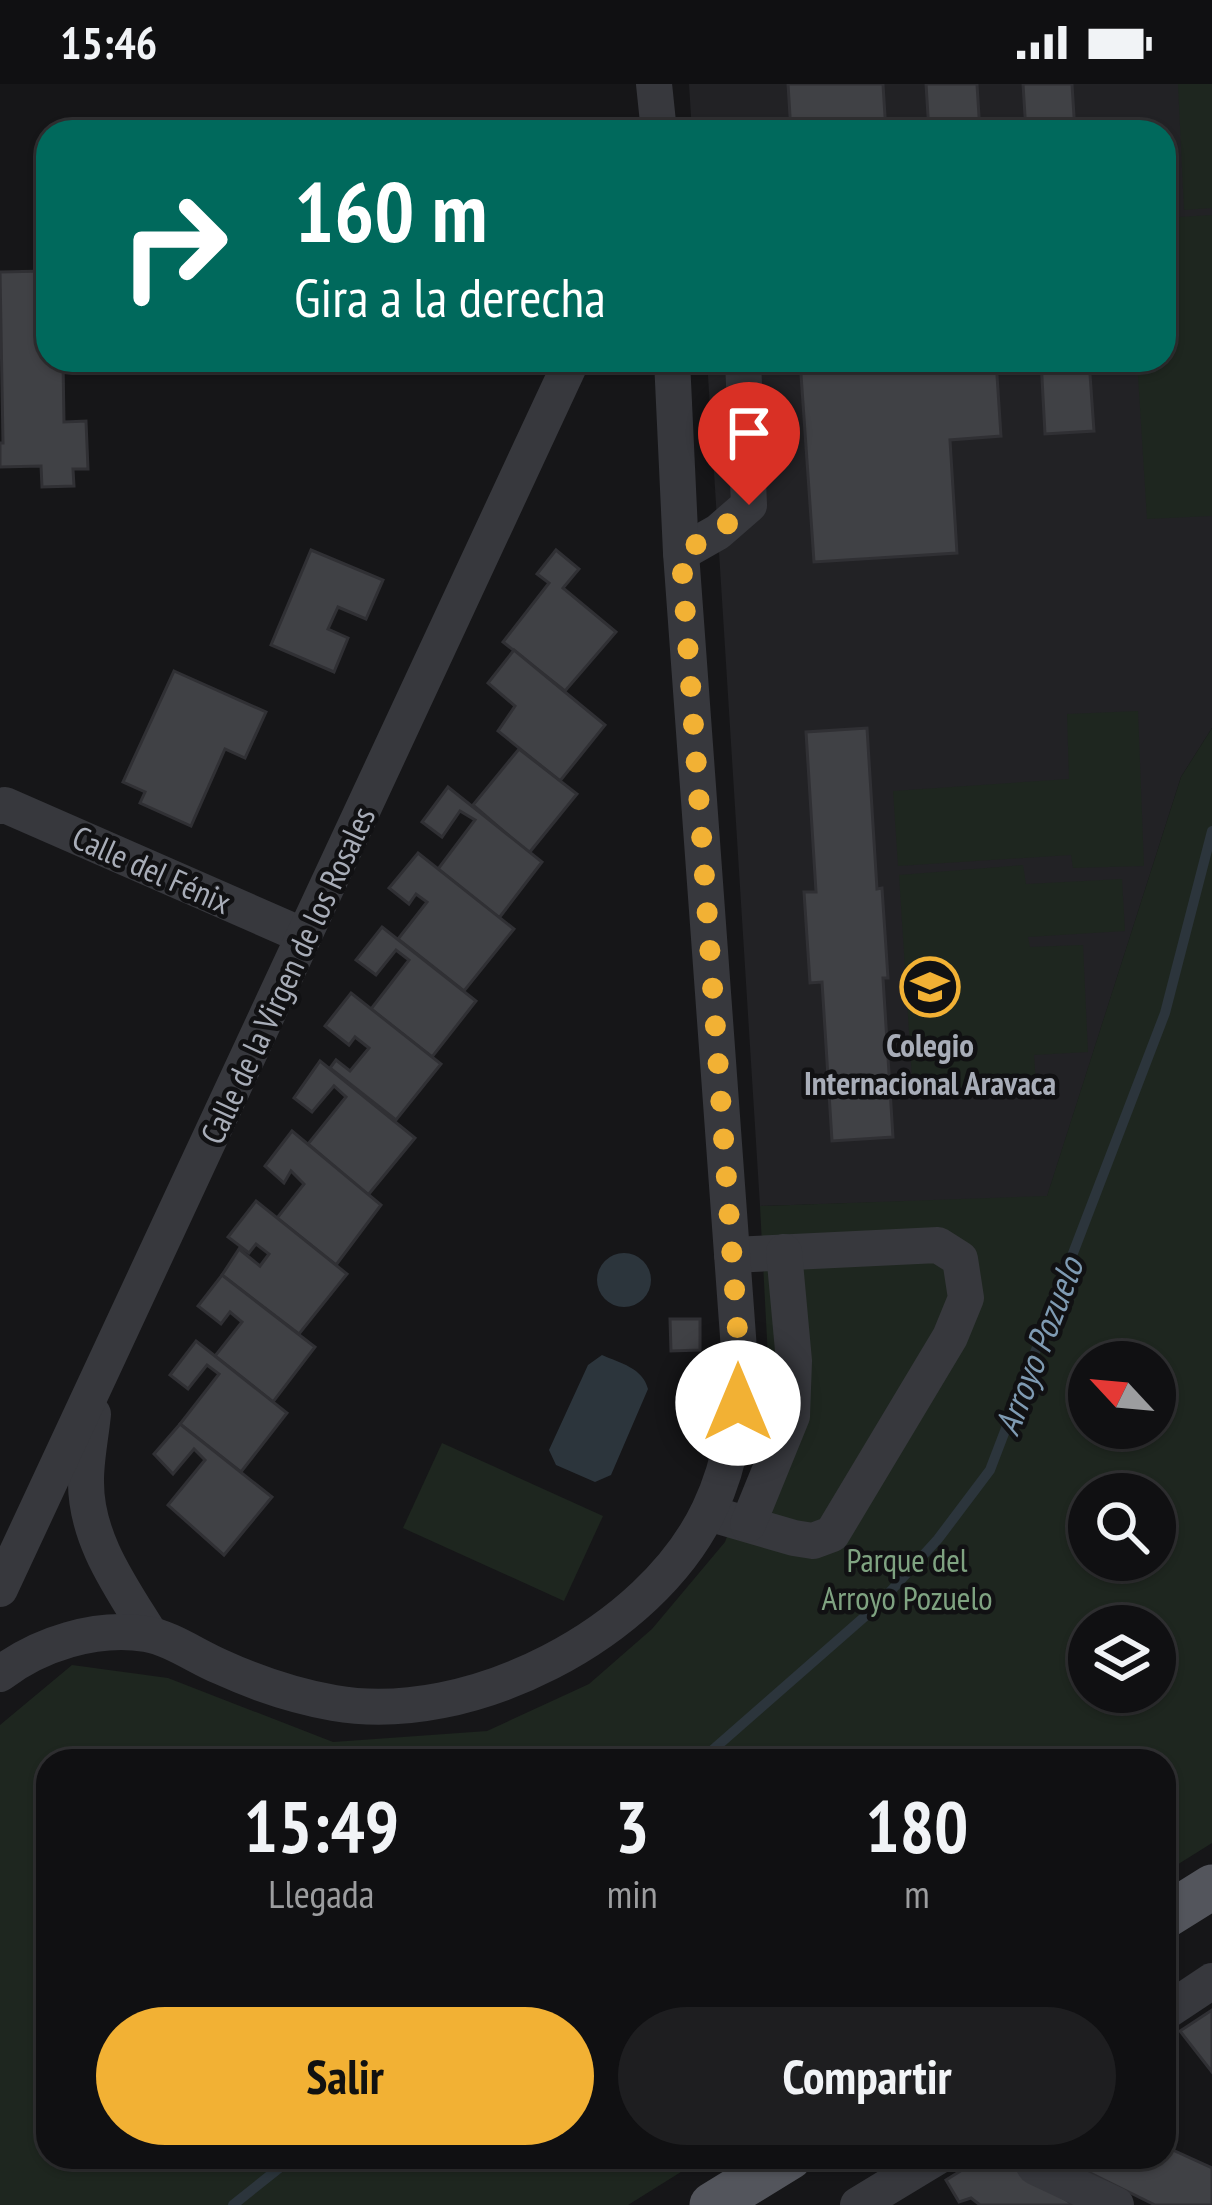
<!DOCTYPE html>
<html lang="es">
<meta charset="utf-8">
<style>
body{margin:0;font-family:"PT Sans Narrow",sans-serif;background:#1e1e20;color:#f1f3f6;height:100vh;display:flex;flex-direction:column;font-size:45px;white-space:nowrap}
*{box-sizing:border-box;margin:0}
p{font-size:39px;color:#9c9d9f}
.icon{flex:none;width:66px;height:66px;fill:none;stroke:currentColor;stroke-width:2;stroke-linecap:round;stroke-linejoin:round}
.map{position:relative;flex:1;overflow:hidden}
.sheet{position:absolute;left:36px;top:1665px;width:1140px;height:420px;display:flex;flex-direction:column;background:#101012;border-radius:36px;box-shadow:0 3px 9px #0004,0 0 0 3px #303032}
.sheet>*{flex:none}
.banner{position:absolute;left:36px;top:36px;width:1140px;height:252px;border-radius:36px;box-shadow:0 3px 9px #0004,0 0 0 3px #303032;background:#00695c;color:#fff;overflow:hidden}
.needle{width:78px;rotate:296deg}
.fabs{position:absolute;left:1068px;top:1257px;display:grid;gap:24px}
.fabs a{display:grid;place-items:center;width:108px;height:108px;border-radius:50%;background:#101012;box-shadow:0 3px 9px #0004,0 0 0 3px #303032;font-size:60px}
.pin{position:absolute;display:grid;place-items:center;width:102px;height:102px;color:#fff;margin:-123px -51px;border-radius:50% 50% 50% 0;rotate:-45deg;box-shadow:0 0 12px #0007}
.pin .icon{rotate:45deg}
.me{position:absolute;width:132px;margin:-66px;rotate:0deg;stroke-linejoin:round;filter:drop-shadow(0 0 9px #0008)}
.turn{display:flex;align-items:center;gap:42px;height:252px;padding:0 60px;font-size:54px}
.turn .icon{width:156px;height:156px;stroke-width:2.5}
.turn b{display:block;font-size:84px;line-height:102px}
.eta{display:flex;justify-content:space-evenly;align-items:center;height:204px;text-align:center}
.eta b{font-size:72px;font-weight:800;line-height:84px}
.primary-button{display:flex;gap:24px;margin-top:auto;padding:24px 60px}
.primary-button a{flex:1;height:138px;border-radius:72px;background:#f2b134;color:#111;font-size:48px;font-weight:800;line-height:138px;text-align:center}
.primary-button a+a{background:#1e1e20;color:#f1f3f6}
.status{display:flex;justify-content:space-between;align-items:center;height:84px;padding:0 60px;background:#101012;direction:ltr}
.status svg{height:33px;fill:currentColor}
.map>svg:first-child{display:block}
</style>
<div class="status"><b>15:46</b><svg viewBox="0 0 49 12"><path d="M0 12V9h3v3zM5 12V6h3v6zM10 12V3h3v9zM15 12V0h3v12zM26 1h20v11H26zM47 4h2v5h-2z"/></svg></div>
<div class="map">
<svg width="1212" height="2121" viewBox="0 0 1212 2121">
<rect width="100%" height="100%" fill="#161618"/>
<polygon fill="#222225" points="689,0 1212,0 1212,644 1181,693 1047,1113 760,1122 707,276 1164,276 1164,48 692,48"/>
<g fill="#1e261f" fill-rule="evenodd">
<polygon points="1178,0 1212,0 1212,124 1184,126"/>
<polygon points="1212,131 1212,432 1147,435 1137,276 1164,276 1164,134"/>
<polygon points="1138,627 1144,782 1073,784 1071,771 898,782 893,707 1069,695 1067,630"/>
<path d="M 1212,644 L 1212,1759 L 1164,1789 L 1164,1677 L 48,1677 L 48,2073 L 705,2073 L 628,2121 L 0,2121 L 0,1641 L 72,1581 L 168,1594 L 333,1658 L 487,1647 L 589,1600 L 652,1545 L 725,1458 L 771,1331 L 760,1122 L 1047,1112 L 1181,693 ZM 1089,1278 L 1155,1278 L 1155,1344 L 1089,1344 ZM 1089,1410 L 1155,1410 L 1155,1476 L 1089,1476 ZM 1089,1542 L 1155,1542 L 1155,1608 L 1089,1608 Z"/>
<polygon points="1023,781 1026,800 1122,795 1125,847 1028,853 1030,863 1083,861 1088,968 1034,971 1036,1000 913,1010 899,791"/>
<polygon points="442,1359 603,1432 564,1517 403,1444"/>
</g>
<g fill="#2c353c">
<circle cx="624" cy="1196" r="27"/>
<path d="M 602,1271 C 620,1279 643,1284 648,1305 L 611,1391 L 595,1398 L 556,1381 L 549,1366 L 588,1281 Z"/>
</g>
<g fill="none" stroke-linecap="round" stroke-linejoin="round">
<g stroke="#2c353c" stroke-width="10">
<polyline points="700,1677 878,1521 938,1455 990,1386 1165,929 1212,747"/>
<polyline points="233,2121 293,2073"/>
</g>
</g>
<g fill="#404145" stroke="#303034" stroke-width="3">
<polygon points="788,0 883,0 886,48 791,48"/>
<polygon points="926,0 977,0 980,48 929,48"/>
<polygon points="1023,0 1072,0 1075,48 1026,48"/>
<polygon points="44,187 46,265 48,276 63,276 64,338 86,337 88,385 73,385 74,402 42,403 41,382 0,383 0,359 3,359 0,188"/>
<polygon points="800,276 996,276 1001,352 950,356 957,469 814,478"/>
<polygon points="1041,276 1089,276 1094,347 1045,350"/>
<polygon points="311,466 383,496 366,535 338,523 328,545 348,554 334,588 271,561"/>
<polygon points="556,466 579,485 563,504 616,548 565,607 503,558 549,499 537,490"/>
<polygon points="514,566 605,641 560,697 498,647 515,622 488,599"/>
<polygon points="174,587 266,628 245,674 225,665 191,742 140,719 145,708 123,698"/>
<polygon points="867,644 877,805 882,804 888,894 883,894 893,1053 832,1057 822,898 810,899 804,808 816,808 806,648"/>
<polygon points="519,665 577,710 529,769 473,721"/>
<polygon points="448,703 542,778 499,834 438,785 475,736 460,727 442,753 422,738"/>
<polygon points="418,769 514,845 464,907 398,855 427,818 416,810 409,820 389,804"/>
<polygon points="382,843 476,917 432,973 371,925 409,876 396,866 376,891 356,876"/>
<polygon points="351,909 441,980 396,1036 330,984 336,976 350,987 369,964 355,953 349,961 325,942"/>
<polygon points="320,977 415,1054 368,1111 308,1060 346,1013 334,1002 312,1028 294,1014"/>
<polygon points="292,1047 381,1121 336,1181 277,1134 304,1100 291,1087 284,1099 265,1082"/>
<polygon points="256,1117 347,1190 299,1250 222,1191 239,1165 260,1182 269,1170 256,1160 249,1169 228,1153"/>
<polygon points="222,1191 315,1263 273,1318 215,1272 242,1238 230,1228 221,1240 198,1222"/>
<polygon points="670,1235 700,1235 700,1266 671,1267"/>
<polygon points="196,1257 287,1329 241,1388 180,1340 219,1290 207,1281 188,1305 170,1291"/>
<polygon points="180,1340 272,1413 224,1471 168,1421 205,1376 194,1365 173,1390 154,1370"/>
<polygon points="1212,1926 1212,1988 1180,1947"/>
<polygon points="1164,2062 1212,2084 1212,2121 1155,2121 1058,2073 1164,2073"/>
<polygon points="983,2073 1014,2073 1022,2087 1074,2121 980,2121 971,2114 959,2118 946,2096"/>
</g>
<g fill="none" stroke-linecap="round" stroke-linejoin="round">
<g stroke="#37383d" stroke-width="36">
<polyline points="654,0 659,48"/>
<polyline points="681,469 718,448 749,421 743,276"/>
<polyline points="0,722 5,721 304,852"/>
<path d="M 93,1330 C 91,1351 86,1374 86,1396 C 85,1454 121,1503 150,1550"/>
<polyline points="708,1429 794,1454 813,1457 832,1450 950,1253 966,1214 960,1175 938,1161 732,1171"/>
<polyline points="748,1440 792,1332 794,1277 784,1168"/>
<polyline points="0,1505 572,276"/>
<path d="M 0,1590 C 39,1560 96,1542 146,1550 C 171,1554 197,1573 221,1583 C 256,1599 295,1612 334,1619 C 469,1643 650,1550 709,1426 C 734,1374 738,1324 739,1266 L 681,469 L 672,276"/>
<polyline points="1164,1929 1212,1897"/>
<polyline points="1029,2073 1035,2083 1116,2121"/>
<polyline points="858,2121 937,2073"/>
</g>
<g stroke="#53555c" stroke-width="45">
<polyline points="1164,1833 1212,1803"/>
<polyline points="712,2121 790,2073"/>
</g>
</g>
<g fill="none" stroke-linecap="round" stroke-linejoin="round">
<polyline stroke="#f2b134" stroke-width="21" stroke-dasharray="0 37.8" points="738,1319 739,1267 681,469 718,448 749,421"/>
</g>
<defs>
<g id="school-ring" transform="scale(3)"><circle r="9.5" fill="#111113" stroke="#f2b134" stroke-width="1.5"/><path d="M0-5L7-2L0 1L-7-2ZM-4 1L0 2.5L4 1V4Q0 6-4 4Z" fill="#f2b134"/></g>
</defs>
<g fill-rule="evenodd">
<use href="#school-ring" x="930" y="903"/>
</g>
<g text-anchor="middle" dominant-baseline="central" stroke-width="9" stroke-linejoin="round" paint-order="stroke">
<g font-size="33" fill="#a8adb8" stroke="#111113">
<text transform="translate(152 785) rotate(24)">Calle del Fénix</text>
<text transform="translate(287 891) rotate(-65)">Calle de la Virgen de los Rosales</text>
</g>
<g font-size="33" font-weight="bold" fill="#a8adb8" stroke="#111113">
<text x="930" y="960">Colegio<tspan x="930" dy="38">Internacional Aravaca</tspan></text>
</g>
<g font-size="33" fill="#7fa381" stroke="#111113">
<text x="907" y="1475">Parque del<tspan x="907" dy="38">Arroyo Pozuelo</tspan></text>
</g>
<g font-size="36" font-style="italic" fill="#7f9bb3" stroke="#111113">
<text transform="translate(1038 1262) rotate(-69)">Arroyo Pozuelo</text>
</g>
</g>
</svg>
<div class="fabs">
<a><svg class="needle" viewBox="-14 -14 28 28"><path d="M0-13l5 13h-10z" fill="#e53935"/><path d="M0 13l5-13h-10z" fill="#9c9d9f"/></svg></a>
<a><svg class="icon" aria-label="search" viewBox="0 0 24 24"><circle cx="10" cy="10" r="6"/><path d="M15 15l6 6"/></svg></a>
<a><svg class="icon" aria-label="layers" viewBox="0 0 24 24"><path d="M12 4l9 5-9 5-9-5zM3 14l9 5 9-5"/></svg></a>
</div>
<div class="pin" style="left:749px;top:421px;background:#d93025"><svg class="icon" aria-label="arrive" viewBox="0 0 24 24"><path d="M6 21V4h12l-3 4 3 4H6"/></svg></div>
<svg class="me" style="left:738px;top:1319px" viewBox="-20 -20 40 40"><circle r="19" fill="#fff"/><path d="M0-13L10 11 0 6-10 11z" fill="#f2b134"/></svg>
<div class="banner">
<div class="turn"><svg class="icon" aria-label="right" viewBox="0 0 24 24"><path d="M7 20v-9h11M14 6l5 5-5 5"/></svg><div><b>160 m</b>Gira a la derecha</div></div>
</div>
<section class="sheet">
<div class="eta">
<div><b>15:49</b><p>Llegada</p></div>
<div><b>3</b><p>min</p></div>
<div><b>180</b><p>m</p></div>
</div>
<div class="primary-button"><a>Salir</a><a>Compartir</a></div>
</section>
</div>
